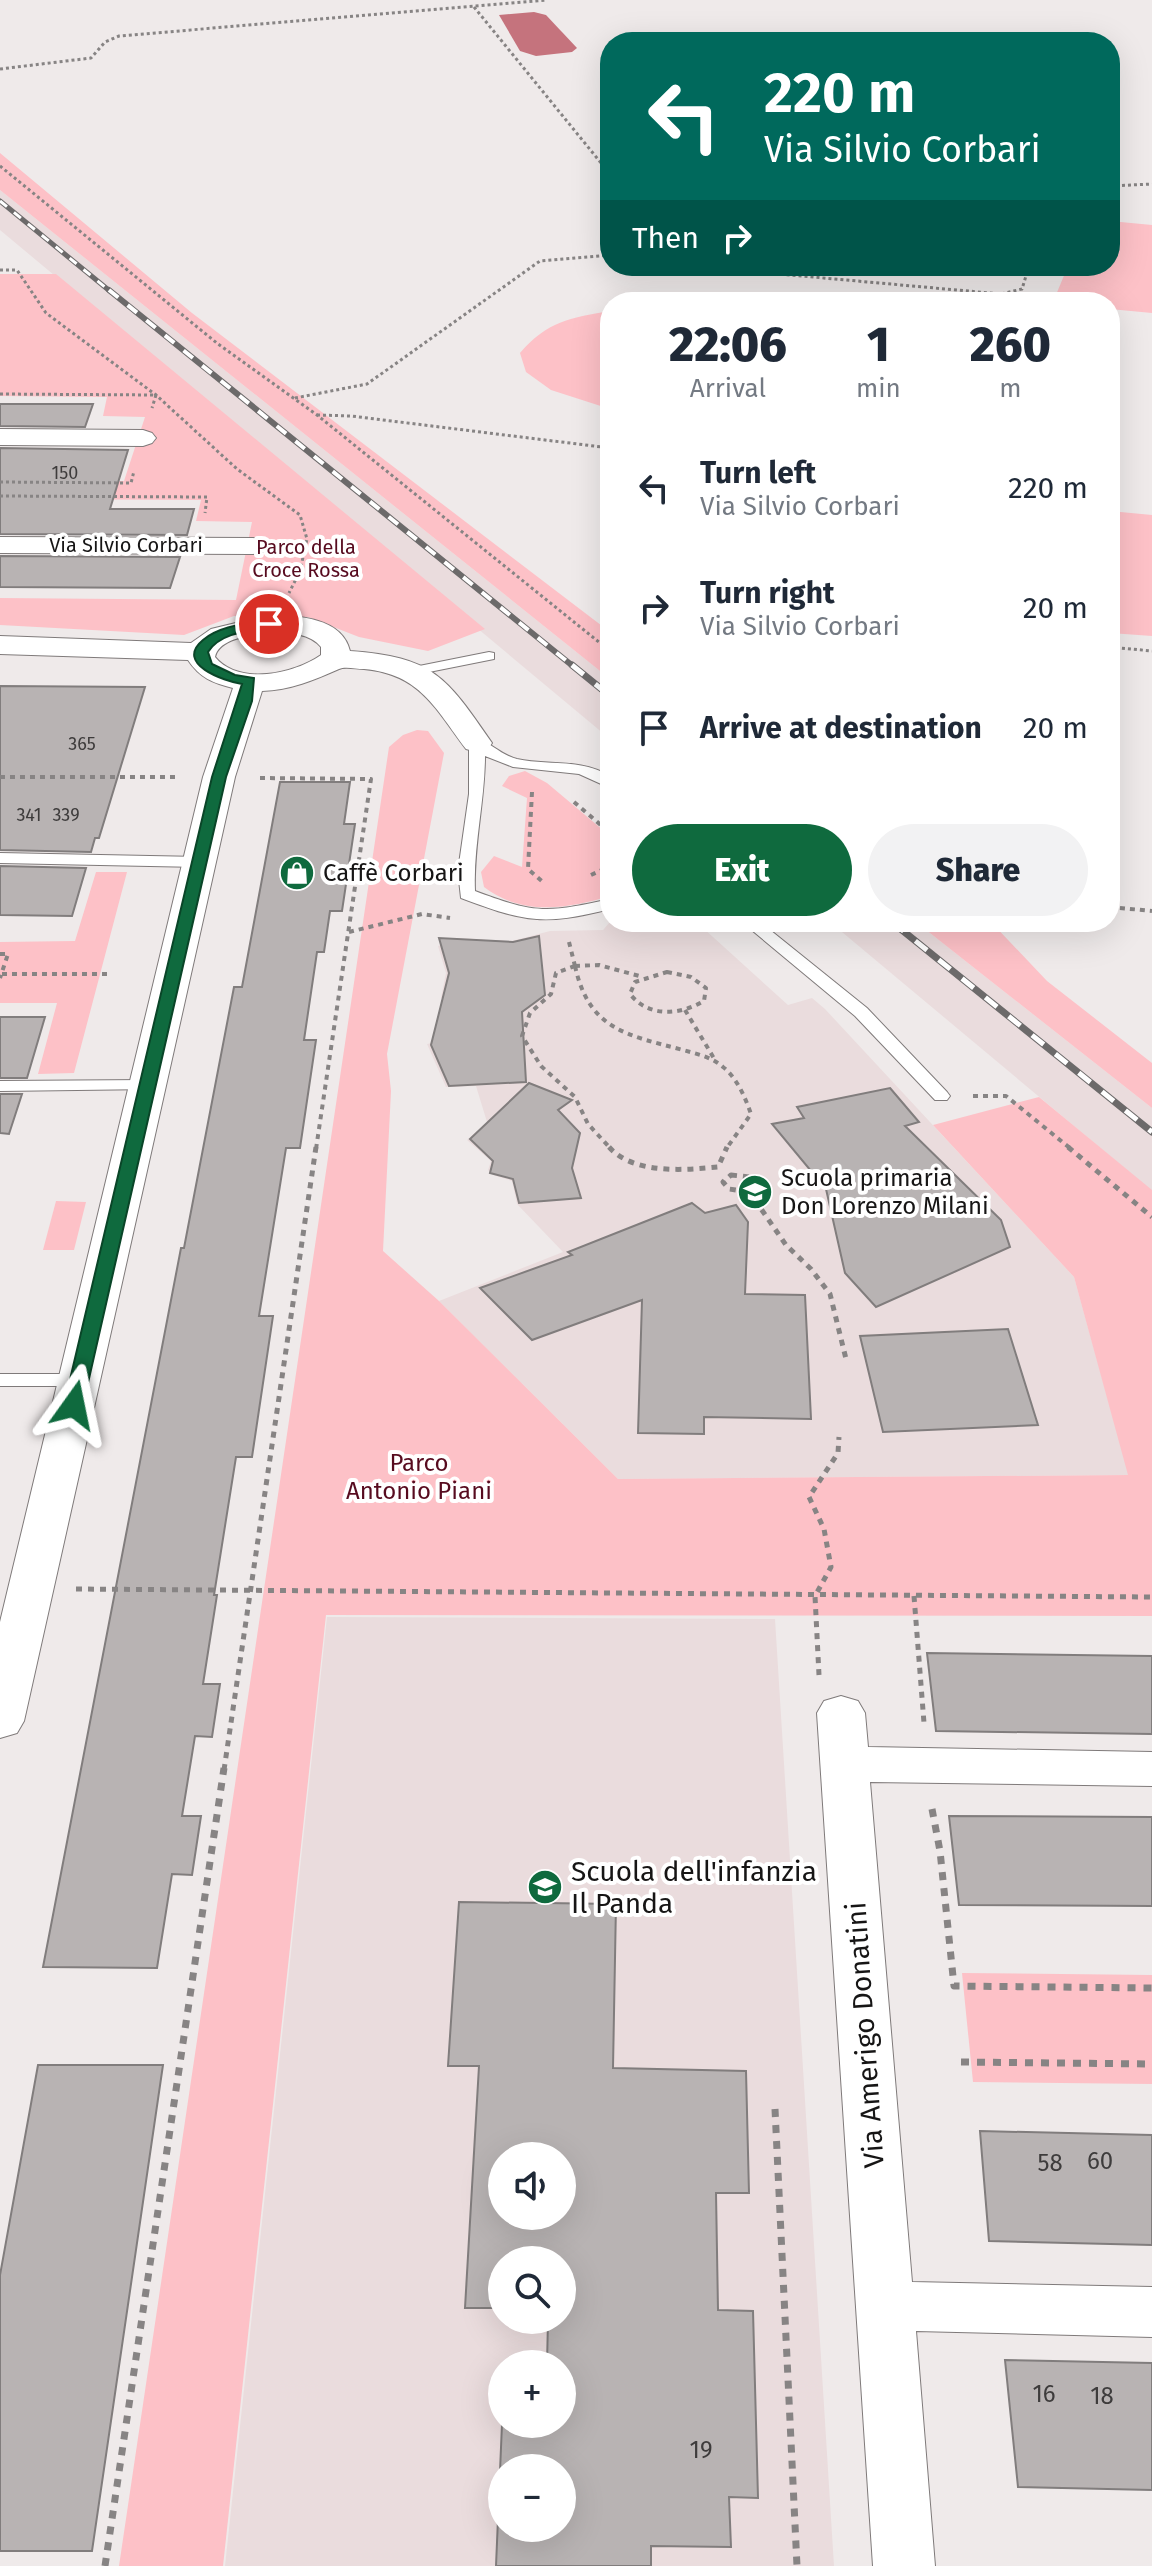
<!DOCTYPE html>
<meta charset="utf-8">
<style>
body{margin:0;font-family:"Fira Sans",sans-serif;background:#f2f2f3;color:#1f2937;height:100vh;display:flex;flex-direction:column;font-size:30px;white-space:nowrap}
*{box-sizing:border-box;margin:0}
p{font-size:26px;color:#747a83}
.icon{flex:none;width:44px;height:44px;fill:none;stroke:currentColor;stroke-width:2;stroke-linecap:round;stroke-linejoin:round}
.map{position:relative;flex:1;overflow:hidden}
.details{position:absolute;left:600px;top:292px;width:520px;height:640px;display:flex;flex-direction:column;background:#fff;border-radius:32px;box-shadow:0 8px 32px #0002}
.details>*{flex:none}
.banner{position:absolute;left:600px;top:32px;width:520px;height:244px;border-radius:32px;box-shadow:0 8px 32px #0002;background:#00695c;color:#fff;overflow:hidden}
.fabs{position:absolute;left:488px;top:2142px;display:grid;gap:16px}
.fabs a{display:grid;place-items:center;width:88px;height:88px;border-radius:50%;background:#fff;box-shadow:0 8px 32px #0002;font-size:40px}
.pin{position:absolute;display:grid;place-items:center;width:68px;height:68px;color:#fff;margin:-34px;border:4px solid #fff;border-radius:50%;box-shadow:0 2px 8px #0007}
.me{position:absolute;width:88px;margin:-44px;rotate:12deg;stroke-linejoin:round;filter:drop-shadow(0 0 6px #0008)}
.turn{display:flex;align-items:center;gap:28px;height:168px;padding:0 32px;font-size:36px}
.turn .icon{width:104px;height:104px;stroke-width:2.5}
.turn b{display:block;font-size:56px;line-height:68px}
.then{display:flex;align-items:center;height:76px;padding:0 32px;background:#0003;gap:16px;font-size:30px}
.eta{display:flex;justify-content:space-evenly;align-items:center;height:136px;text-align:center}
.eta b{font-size:48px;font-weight:800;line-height:56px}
.action{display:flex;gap:16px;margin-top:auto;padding:16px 32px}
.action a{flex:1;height:92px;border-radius:48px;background:#0f6a3e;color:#fff;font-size:32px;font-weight:800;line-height:92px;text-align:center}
.action a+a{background:#f2f2f3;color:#1f2937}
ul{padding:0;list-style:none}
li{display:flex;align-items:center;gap:24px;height:120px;padding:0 32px}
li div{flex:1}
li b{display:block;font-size:30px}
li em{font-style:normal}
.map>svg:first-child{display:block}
</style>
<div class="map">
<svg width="1152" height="2566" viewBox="0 0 1152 2566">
<rect width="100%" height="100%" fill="#efeaea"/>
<g fill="#eadcdd" fill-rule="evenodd">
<polygon points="0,190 610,679 610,739 0,230"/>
<polygon points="610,922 665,922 678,927 692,925 702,927 788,1005 812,998 825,1009 1074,1277 1129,1475 618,1479 439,1301 563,1252 517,1204 512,1181 493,1175 488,1170 491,1161 467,1140 487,1122 476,1086 446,1087 427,1044 468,1035 472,1011 441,998 446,973 438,946 457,938 512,941 550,931 603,930"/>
<polygon points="830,922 916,922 1152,1108 1152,1191"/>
<path d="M 327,1617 L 775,1619 L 834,2566 L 225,2566 ZM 502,2156 L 562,2156 L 562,2216 L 502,2216 ZM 502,2260 L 562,2260 L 562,2320 L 502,2320 ZM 502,2364 L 562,2364 L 562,2424 L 502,2424 ZM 502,2468 L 562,2468 L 562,2528 L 502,2528 Z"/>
</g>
<g fill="#fdc1c7">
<polygon points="0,153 192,313 610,632 610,679 0,190"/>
<polygon points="1110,221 1152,225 1152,313 1110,309 1110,302 1053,302 1068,266 1110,266"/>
<polygon points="0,274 56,274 485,629 428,651 359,637 308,617 234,616 184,635 0,625 0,598 236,600 252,522 196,521 201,500 0,499 0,480 124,481 145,417 103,416 107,397 0,396"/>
<path d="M 610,311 L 610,409 L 551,390 L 526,372 L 520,353 C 548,321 569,318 610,311 Z"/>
<polygon points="1110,511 1152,515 1152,636 1110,633"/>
<polygon points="417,730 428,731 444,753 387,1054 391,1091 383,1251 439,1301 618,1479 1128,1475 1074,1277 933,1125 1039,1097 1152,1190 1152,1616 326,1615 223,2566 119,2566 389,747 403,735"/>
<path d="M 525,771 L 547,783 L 610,836 L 610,896 C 567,909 522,916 484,887 L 481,872 L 494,856 L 522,867 L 527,798 L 502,786 L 509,776 Z"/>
<polygon points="96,872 127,872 74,1073 38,1074 57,1003 0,1003 0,942 75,941"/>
<polygon points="916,922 991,922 1047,981 1152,1063 1152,1108"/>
<polygon points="56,1201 86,1202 74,1250 43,1250"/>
<polygon points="962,1973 1152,1975 1152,2084 973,2082"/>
</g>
<polygon fill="#c5737d" points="534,12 546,15 577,48 572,52 536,56 520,51 499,15"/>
<g fill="#b8b3b3" stroke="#817d7d" stroke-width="2" fill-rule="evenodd">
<polygon points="0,404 93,404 85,427 0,426"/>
<polygon points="0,448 128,450 110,509 194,509 187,535 0,534"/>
<polygon points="0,556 180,557 170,588 0,587"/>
<polygon points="0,686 145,687 99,838 95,838 91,852 0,850"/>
<polygon points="280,782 350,782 344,824 355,824 342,911 330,911 324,952 317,952 304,1040 316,1040 300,1148 286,1148 259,1316 273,1316 252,1457 236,1457 214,1595 217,1595 203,1684 220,1684 212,1737 195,1736 182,1816 201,1816 192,1875 172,1874 157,1968 43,1967 181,1248 184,1248 234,987 242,987"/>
<polygon points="0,866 86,868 72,916 0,915"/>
<polygon points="539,936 545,995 522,1012 526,1082 449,1086 431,1045 449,973 439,938 513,942"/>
<polygon points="0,1017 45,1017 27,1078 0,1078"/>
<polygon points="529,1083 572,1100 558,1110 580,1133 572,1168 581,1198 519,1203 513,1179 490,1173 493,1161 470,1139"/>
<polygon points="890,1088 919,1122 905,1126 1001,1220 1010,1247 876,1307 845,1273 826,1189 772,1124 804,1118 797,1107"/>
<polygon points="0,1094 22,1094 9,1134 0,1133"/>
<polygon points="692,1203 705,1213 736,1205 748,1222 745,1294 805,1295 811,1419 704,1417 704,1434 638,1433 642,1300 532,1340 480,1288 572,1255 568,1252"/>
<polygon points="1008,1329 1038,1425 883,1432 860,1336"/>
<polygon points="927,1653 1152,1656 1152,1734 936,1731"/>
<polygon points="949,1816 1152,1817 1152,1906 959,1905"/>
<path d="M 459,1902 L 616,1904 L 613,2068 L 746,2071 L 749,2193 L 716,2193 L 718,2310 L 753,2311 L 758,2498 L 729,2497 L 731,2547 L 651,2546 L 651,2566 L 496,2566 L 502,2424 L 562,2424 L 562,2364 L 547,2364 L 548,2320 L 562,2320 L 562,2260 L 502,2260 L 502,2308 L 465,2308 L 479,2066 L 448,2066 ZM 502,2156 L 562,2156 L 562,2216 L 502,2216 ZM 502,2468 L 562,2468 L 562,2528 L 502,2528 Z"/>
<polygon points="38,2065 163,2065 92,2551 0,2551 0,2275"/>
<polygon points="980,2131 1152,2135 1152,2245 989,2241"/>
<polygon points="1005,2360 1152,2363 1152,2490 1018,2487"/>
</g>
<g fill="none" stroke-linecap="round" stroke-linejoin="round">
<g stroke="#7f7a7a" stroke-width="2">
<g id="service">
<polygon points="489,652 494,653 494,659 414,675 407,671 414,667"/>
<path d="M 477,738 C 491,743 501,755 517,759 C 549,766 580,758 610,776 L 610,788 L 579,774 L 513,767 L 485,756 C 485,801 473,846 475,891 C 536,914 547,913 610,899 L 610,909 C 543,926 525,922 461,898 L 458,871 L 469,794 L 469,743 Z"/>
<polygon points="0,853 200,857 208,862 200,867 0,863"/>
<polygon points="742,922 760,922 867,1008 947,1092 950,1096 947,1100 935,1100 855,1016"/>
<polygon points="148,1080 157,1085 154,1089 0,1091 0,1081"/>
<polygon points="0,1374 79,1374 89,1380 79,1386 0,1386"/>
</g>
</g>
<g stroke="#7f7a7a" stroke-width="2">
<g id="minor">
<polygon points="0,429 143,430 152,433 156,438 152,443 143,446 0,445"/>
<polygon points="0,537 253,538 263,540 267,546 263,552 253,554 0,553"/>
<path d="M 269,615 C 298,616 342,617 350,651 C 433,657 446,676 492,743 L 488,749 L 477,752 L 466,749 C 435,708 420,674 364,669 C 356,669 345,666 339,669 C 314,680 291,690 262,691 L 235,777 L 24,1721 L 17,1733 L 0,1738 L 0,1622 L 203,777 L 233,688 C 213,683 200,678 188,660 L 0,654 L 0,636 L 191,643 L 211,629 ZM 269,633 C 287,633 309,632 321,647 L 321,655 C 294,674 239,686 215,657 C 219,638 252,635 269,633 Z"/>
<polygon points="841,1696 858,1701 865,1713 868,1747 1152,1752 1152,1786 870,1782 912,2282 1152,2287 1152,2337 916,2331 935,2566 873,2566 817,1713 824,1701"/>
</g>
</g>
<g stroke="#878484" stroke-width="3" stroke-dasharray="3 3" stroke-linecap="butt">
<polyline points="474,7 610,174"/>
<polyline points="0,69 91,58 105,42 119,36 546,0"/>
<polyline points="0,166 218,344 317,415 610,651"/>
<polyline points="1110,186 1152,184"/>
<polyline points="691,266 1001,294 1022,289 1029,266"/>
<polyline points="0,270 17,270 46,313 156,395 237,469 300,515 307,539 300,571 289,593"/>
<polyline points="0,394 156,395 152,408"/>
<polyline points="295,398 367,384 540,261 610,255"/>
<polyline points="317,415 351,416 610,448"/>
<polyline points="0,482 131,483 134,471"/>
<polyline points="0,496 207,497 205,513"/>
<polyline points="1110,647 1152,651"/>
</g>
<g stroke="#878484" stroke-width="4" stroke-dasharray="5 5" stroke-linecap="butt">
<polyline points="0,777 179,777"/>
<polyline points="260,778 371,779 316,1149"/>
<polyline points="532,792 528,869 544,883"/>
<polyline points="574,802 610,833"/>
<polyline points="591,875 610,866"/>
<polyline points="1110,907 1152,911"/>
<polyline points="349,932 422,914 450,918"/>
<polyline points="569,942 575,966"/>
<polyline points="0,954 8,954 0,978"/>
<path d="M 575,966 C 589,1030 627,1035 683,1050 C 697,1054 712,1057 723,1067 C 737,1078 745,1097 751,1114 L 726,1149"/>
<polyline points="575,966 556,973 551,994 530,1013 522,1036 541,1066 575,1097 588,1124 611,1149"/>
<polyline points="575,966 599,965 643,977"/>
<path d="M 667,972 L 691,977 L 706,988 L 704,1001 C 680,1015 649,1018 630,994 L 635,982 Z"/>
<polyline points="2,974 109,974"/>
<polyline points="685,1010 715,1060"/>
<polyline points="973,1096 1006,1096 1071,1149"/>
</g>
<g stroke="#878484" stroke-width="5" stroke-dasharray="6 6" stroke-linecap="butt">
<path d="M 609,1147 C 634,1175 685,1170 718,1167 L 727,1147"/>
<polyline points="1068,1147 1152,1217"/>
<polygon points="731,1175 750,1177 754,1185 744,1191 729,1189 723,1182"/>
<polyline points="748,1190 786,1245 811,1269 830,1294 847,1363"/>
<polyline points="76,1589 1152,1597"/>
<polyline points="914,1596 924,1723"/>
<polyline points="819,1675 815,1596 831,1567 824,1529 809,1497 838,1453 839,1437"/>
<polyline points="224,1770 316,1147"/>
</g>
<g stroke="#878484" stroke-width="7" stroke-dasharray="8 8" stroke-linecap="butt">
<polyline points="932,1809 940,1851 954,1986 1152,1988"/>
<polyline points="961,2062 1152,2064"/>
<polyline points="775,2109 797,2566"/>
<polyline points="105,2566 224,1768"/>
</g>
<use href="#service" fill="#fff" fill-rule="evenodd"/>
<use href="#minor" fill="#fff" fill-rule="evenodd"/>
<g stroke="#6c6a6a" stroke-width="5">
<polyline id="rail-far2" points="0,201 111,292"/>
</g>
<g stroke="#6c6a6a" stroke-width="6">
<polyline id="rail-far1" points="109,290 574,667"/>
</g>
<g stroke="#6c6a6a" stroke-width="7">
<g id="rail">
<polyline points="572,665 610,696"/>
<polyline points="892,922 1152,1132"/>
</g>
</g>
<use href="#rail-far2" stroke="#fff" stroke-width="3" stroke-dasharray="9" stroke-linecap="butt"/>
<use href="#rail-far1" stroke="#fff" stroke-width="4" stroke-dasharray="12" stroke-linecap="butt"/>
<use href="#rail" stroke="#fff" stroke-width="5" stroke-dasharray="15" stroke-linecap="butt"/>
</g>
<path fill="#0f6a3e" stroke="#0a4528" stroke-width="2" d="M 269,620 L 276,624 L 274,627 C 253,631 221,631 208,652 L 212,664 L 235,675 L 254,678 L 252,701 L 226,777 L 83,1405 L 74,1411 L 64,1405 L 212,777 L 242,684 C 224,681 174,664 203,640 C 221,625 247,624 269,620 Z"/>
<defs>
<g id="shop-disc" transform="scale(1.8)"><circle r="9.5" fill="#0f6a3e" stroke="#fff"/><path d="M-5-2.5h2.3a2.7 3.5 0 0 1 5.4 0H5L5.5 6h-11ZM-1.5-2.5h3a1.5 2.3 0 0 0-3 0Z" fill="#fff"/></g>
<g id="school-disc" transform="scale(1.8)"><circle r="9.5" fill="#0f6a3e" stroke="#fff"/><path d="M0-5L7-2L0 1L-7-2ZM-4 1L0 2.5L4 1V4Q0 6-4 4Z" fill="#fff"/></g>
</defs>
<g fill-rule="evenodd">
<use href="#shop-disc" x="297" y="873"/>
<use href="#school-disc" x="755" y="1192"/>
<use href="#school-disc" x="545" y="1887"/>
</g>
<g text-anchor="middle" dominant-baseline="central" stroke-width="8" stroke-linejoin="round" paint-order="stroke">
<g font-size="18" fill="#3e3c3c">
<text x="65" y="473">150</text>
<text x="82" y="744">365</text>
<text x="29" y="815">341</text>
<text x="66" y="815">339</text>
</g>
<g font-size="20" fill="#161515" stroke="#fff">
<text x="126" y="545">Via Silvio Corbari</text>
</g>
<g font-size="20" fill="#570b1f" stroke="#fff">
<text x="306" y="547">Parco della<tspan x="306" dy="23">Croce Rossa</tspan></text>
</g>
<g font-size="24" fill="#161515" stroke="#fff" text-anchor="start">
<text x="323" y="873">Caffè Corbari</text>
<text x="781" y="1178">Scuola primaria<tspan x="781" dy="28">Don Lorenzo Milani</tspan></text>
</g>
<g font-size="24" fill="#570b1f" stroke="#fff">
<text x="419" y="1463">Parco<tspan x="419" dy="28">Antonio Piani</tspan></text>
</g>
<g font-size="24" fill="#3e3c3c">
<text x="1100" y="2161">60</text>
<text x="1050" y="2163">58</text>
<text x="1044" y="2394">16</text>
<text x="1102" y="2396">18</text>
<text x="701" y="2450">19</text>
</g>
<g font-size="28" fill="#161515" stroke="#fff" text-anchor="start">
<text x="571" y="1871">Scuola dell'infanzia<tspan x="571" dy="32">Il Panda</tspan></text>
</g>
<g font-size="28" fill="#161515" stroke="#fff">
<text transform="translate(865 2035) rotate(-94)">Via Amerigo Donatini</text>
</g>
</g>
</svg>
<div class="fabs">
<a><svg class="icon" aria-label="sound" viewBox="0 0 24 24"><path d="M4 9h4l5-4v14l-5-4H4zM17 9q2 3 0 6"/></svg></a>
<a><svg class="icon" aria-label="search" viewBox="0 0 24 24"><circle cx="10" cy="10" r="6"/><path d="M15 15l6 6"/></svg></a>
<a>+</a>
<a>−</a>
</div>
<div class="pin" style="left:269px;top:624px;background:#d93025"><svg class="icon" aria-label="arrive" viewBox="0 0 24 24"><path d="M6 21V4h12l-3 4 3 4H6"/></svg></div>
<svg class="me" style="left:74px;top:1405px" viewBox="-20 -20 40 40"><path d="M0-17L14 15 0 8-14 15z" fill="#0f6a3e" stroke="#fff" stroke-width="4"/></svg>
<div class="banner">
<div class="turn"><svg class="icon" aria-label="left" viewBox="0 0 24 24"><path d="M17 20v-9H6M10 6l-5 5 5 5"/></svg><div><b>220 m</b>Via Silvio Corbari</div></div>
<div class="then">Then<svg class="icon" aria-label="right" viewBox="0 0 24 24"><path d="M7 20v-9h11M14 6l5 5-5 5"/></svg></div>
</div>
<section class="details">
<div class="eta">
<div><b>22:06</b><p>Arrival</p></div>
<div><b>1</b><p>min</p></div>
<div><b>260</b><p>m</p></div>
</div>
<ul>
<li><svg class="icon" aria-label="left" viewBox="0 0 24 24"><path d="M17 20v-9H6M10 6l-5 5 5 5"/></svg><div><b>Turn left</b><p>Via Silvio Corbari</p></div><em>220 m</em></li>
<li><svg class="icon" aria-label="right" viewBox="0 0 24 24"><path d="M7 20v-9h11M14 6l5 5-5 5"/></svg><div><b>Turn right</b><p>Via Silvio Corbari</p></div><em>20 m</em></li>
<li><svg class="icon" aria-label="arrive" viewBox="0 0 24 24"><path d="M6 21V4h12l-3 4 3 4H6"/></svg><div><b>Arrive at destination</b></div><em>20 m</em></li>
</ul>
<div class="action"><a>Exit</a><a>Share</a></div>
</section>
</div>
